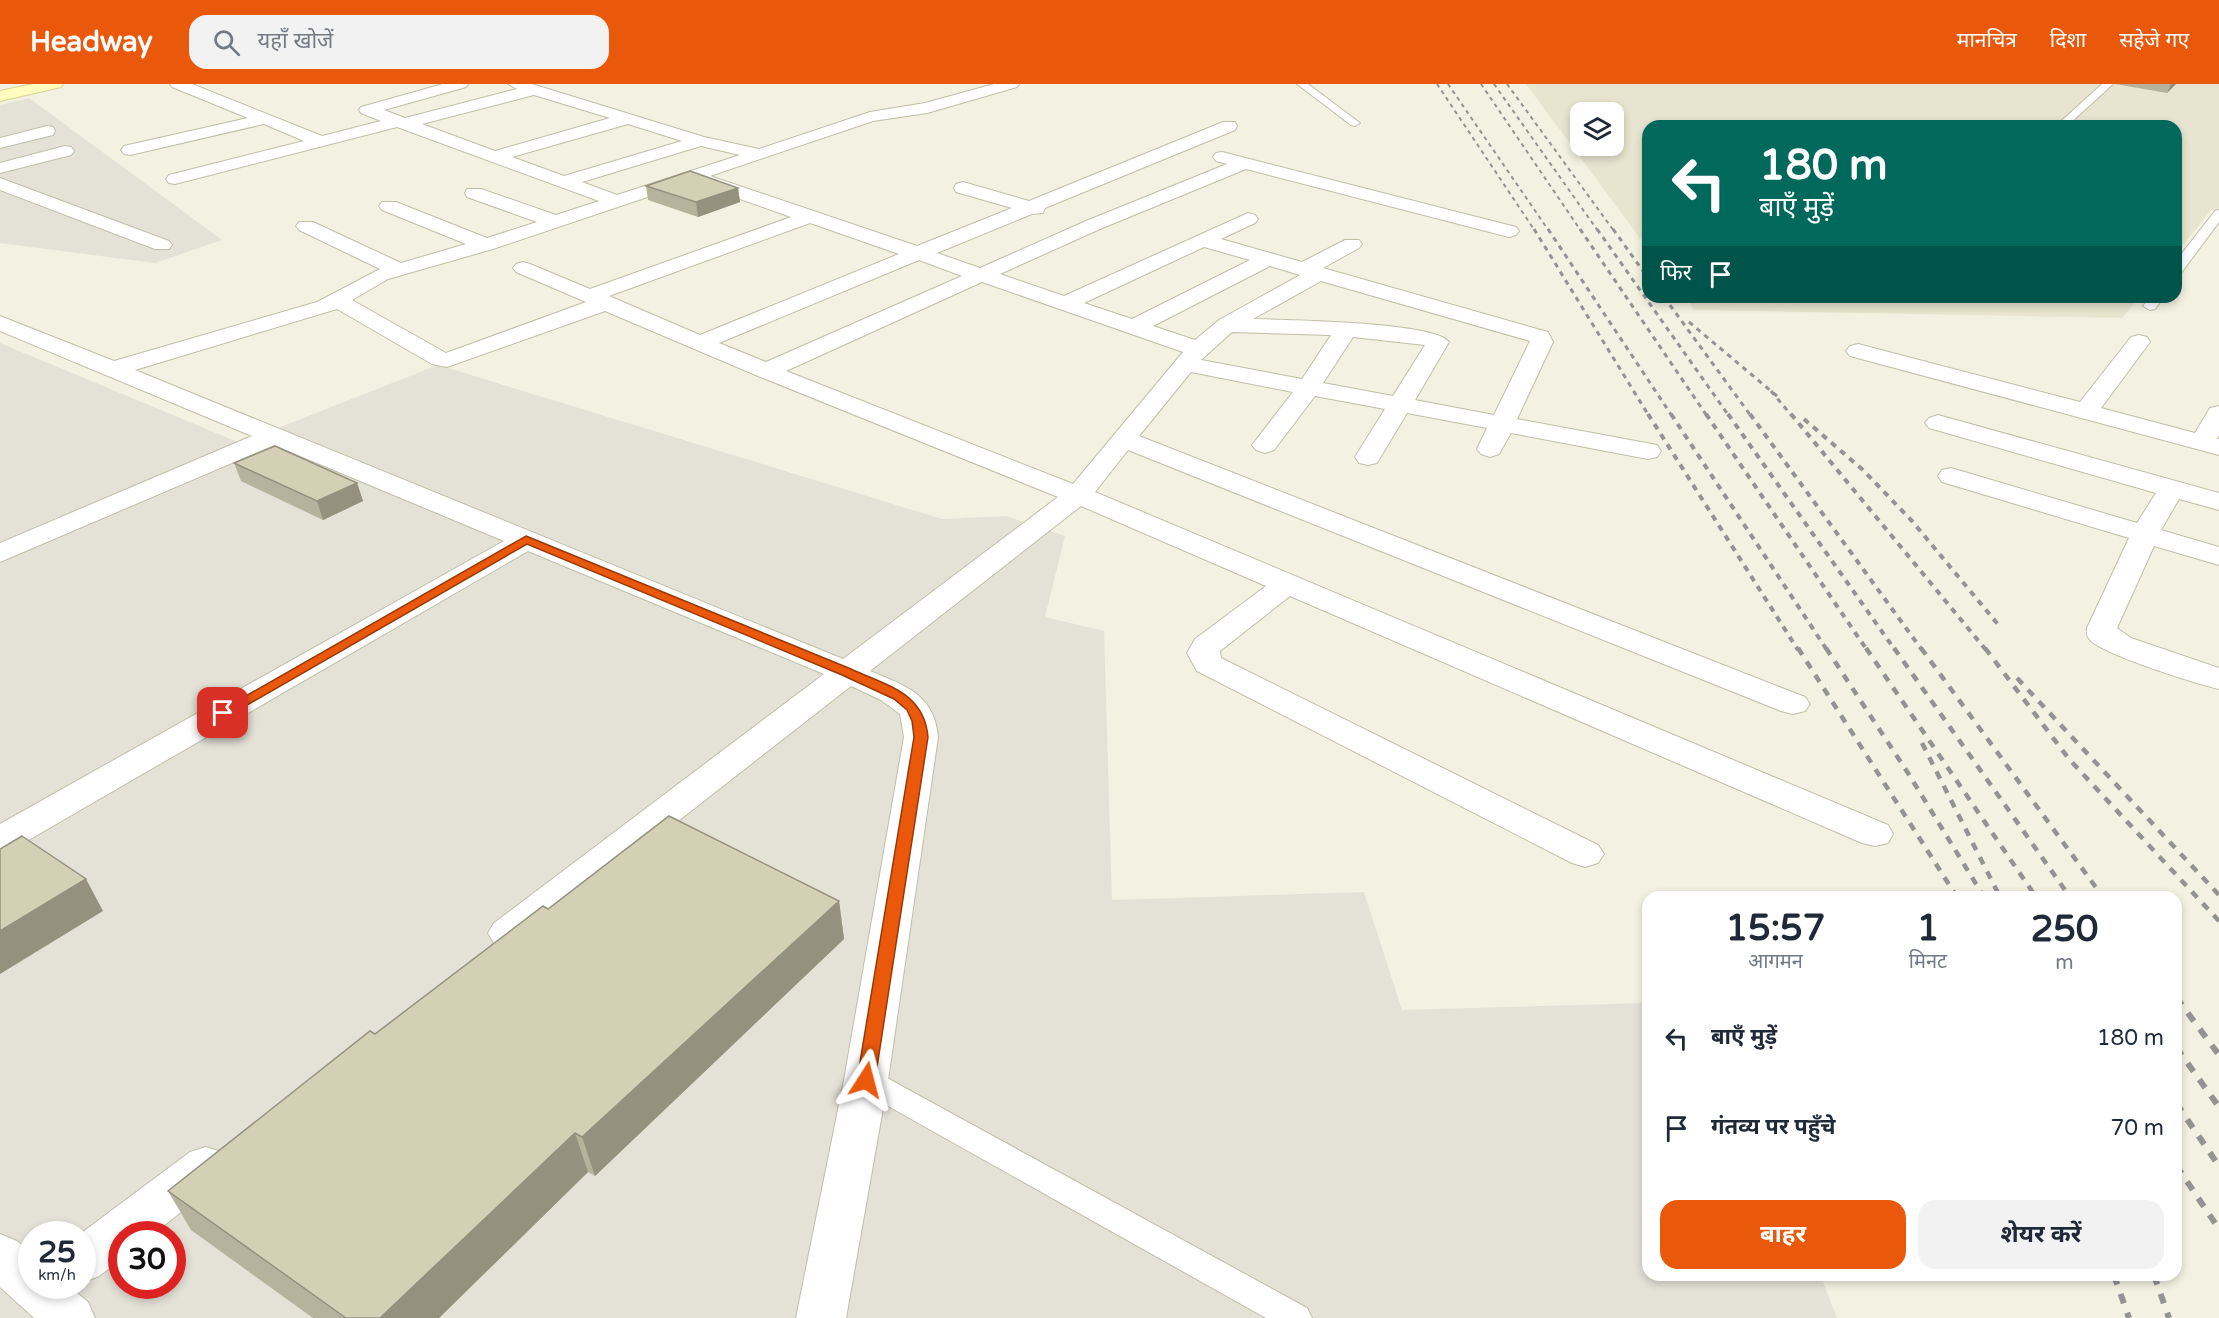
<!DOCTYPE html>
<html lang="hi">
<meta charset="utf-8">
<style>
body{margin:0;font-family:"Varela Round","Noto Sans Devanagari",sans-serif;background:#f2f2f3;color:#1f2937;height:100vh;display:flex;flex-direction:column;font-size:22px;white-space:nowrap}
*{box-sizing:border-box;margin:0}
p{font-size:20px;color:#747a83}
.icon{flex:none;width:33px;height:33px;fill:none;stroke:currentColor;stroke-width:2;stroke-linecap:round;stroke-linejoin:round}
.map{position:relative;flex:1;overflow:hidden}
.sheet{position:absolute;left:1642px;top:807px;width:540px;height:390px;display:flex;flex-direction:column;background:#fff;border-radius:18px;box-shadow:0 3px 9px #0003}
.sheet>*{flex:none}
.top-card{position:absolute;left:1642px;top:36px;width:540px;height:183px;border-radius:18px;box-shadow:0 3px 9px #0003;background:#00695c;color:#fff;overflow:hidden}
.buttons{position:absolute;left:1570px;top:18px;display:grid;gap:12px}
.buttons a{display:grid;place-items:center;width:54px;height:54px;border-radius:12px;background:#fff;box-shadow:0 3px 9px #0003;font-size:30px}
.speed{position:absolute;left:18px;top:1137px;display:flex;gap:12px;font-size:30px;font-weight:700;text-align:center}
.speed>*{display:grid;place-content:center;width:78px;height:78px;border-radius:50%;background:#fff;box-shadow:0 3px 9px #0003;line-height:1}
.speed small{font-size:15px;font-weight:400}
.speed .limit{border:9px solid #d22;background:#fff;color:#111}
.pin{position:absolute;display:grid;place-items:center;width:51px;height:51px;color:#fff;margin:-26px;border-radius:12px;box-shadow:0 3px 9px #0006}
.me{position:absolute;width:66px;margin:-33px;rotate:9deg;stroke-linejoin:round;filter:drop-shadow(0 0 4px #0008)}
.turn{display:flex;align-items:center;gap:21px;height:126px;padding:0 18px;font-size:27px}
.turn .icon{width:78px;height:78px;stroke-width:2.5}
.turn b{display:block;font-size:42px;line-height:51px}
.then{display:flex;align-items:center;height:57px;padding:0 18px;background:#0003;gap:12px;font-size:22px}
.eta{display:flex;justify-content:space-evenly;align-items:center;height:102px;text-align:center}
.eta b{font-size:36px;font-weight:700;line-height:42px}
.action{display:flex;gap:12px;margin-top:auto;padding:12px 18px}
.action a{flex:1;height:69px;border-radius:18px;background:#ea580c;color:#fff;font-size:24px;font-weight:700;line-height:69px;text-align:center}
.action a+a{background:#f2f2f3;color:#1f2937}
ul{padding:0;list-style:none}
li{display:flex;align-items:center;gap:18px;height:90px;padding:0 18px}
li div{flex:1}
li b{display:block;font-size:22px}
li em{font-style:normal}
header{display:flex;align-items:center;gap:36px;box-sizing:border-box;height:84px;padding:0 30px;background:#ea580c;color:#fff}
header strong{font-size:28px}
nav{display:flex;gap:33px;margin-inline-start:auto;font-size:21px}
.search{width:420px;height:54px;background:#f2f2f3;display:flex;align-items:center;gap:15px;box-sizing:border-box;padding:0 21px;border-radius:18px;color:#747a83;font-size:22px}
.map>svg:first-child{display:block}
</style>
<header>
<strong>Headway</strong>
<div class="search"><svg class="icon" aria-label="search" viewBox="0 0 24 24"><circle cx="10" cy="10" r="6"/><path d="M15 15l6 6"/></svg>यहाँ खोजें</div>
<nav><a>मानचित्र</a><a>दिशा</a><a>सहेजे गए</a></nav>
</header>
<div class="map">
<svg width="2219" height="1234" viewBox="0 0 2219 1234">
<rect width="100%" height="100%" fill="#f3f1e1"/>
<g fill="#e7e5cf" fill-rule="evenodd">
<path d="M 1526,0 L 2219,0 L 2219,127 L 2211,126 L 2177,168 L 2176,42 L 1648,42 L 1648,165 ZM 1581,28 L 1614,28 L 1614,62 L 1581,62 Z"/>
<polygon points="1685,213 2139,213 2122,234 1694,226"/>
</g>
<g fill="#e4e1d7" fill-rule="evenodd">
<polygon points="29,14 222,156 155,179 0,159 0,21"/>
<path d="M 0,259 L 240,359 L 438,281 L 942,435 L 1006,432 L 1065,452 L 1045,533 L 1104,547 L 1112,816 L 1364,808 L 1402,926 L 1648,919 L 1648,1191 L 1820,1191 L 1837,1234 L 0,1234 ZM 32,1150 L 82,1150 L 82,1202 L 32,1202 ZM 122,1150 L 172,1150 L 172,1202 L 122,1202 Z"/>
</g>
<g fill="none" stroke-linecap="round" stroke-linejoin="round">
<g stroke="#c1bea6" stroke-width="2">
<g id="lane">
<polygon points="1297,0 1308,0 1360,39 1355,42 1351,41"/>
<polygon points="2102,0 2113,0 2067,42 2056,42"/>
<polygon points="2219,126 2219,138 2181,189 2176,190 2176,177 2215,127"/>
<polygon points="2150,213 2164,213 2155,225 2150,226 2143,222"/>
<polygon points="866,985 876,988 1307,1224 1312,1234 1266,1234 856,1004 852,996 856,988"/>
</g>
</g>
<g stroke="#c1bea6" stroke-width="2">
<g id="street">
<path d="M 170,0 L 192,0 L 322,52 L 381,37 L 361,29 L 359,26 L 361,23 L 443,0 L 468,0 L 466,3 L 384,26 L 405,34 L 517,5 L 508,0 L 532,0 L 704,53 L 759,65 L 870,28 L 925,19 L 994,0 L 1019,0 L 1017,3 L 927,29 L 873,37 L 710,92 L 917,162 L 1012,124 L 956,108 L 954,104 L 956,100 L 963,98 L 1029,117 L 1223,38 L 1235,38 L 1237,42 L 1235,46 L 1045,124 L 1043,129 L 1032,130 L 937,169 L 980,184 L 1086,137 L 1227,80 L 1216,77 L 1213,73 L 1216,69 L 1222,68 L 1516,143 L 1519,147 L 1516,151 L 1509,153 L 1246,85 L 1100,145 L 1000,190 L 1064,212 L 1248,129 L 1255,131 L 1258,135 L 1255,139 L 1221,155 L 1302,178 L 1345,156 L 1359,156 L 1362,160 L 1359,164 L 1323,184 L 1548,248 L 1553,258 L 1517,335 L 1657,361 L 1661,367 L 1657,373 L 1648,375 L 1511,349 L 1499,370 L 1490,373 L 1481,370 L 1477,365 L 1487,344 L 1407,329 L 1377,379 L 1368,381 L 1359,379 L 1355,373 L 1385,325 L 1315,312 L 1274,366 L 1265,369 L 1256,366 L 1252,361 L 1293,308 L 1191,288 L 1139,352 L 1805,613 L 1810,620 L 1805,627 L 1793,630 L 1781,627 L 1128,366 L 1095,408 L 1888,741 L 1893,750 L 1888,759 L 1875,762 L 1862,759 L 1290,512 L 1220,567 L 1221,574 L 1598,761 L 1604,770 L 1598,779 L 1585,783 L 1572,779 L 1197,587 L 1187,569 L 1195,555 L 1266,502 L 1081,422 L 870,587 C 906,602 934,610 938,653 L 888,996 L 846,1234 L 796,1234 L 844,996 L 904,653 L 900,630 L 881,616 L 851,602 L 522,859 L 508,863 L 494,859 L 488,849 L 494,839 L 824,590 L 528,467 L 13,765 L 0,768 L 0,740 L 504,457 L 274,361 L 0,478 L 0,459 L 252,352 L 0,247 L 0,232 L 114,277 L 317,218 L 380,185 L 299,146 L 296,142 L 299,138 L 313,138 L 401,179 L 466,160 L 382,126 L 379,122 L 382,118 L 396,118 L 487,154 L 537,138 L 467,113 L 465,109 L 467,105 L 481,105 L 556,131 L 599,117 L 397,43 L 175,100 L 169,99 L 166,95 L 169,91 L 304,57 L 264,40 L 130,71 L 124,70 L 121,66 L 124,62 L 248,34 L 172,3 ZM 534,11 L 610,34 L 495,67 L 422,40 ZM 628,40 L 682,57 L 564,92 L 512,73 ZM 701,62 L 740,71 L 617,111 L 582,98 ZM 692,98 L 791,133 L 590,205 L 530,180 L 523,178 L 516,180 L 513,184 L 516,188 L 586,218 L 446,269 L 352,216 L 388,195 L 493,165 ZM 810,139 L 899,170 L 700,251 L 609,212 ZM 1204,163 L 1250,176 L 1132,235 L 1084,219 ZM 919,176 L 962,192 L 766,278 L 719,259 ZM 1270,182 L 1300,191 L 1219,236 L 1195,256 L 1153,242 ZM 1321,197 L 1530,257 L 1494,331 L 1415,316 L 1449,258 C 1436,238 1284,236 1253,235 ZM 982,198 L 1183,268 L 1073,400 L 786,287 ZM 337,225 L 432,280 L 447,283 L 605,227 L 758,292 L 1058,413 L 843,575 L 135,286 ZM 1232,248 L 1331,251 L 1302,295 L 1201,276 ZM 1353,253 L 1425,261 L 1393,312 L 1323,299 Z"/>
<polygon points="47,42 53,43 55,47 53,51 0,64 0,54"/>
<polygon points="65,62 71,63 74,67 71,71 0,89 0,79"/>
<polygon points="0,94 169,157 172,161 169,165 155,165 0,106"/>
<polygon points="2139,251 2147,253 2150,258 2101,324 2195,349 2210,324 2219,322 2219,351 2217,355 2219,355 2219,371 1850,272 1846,267 1850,262 1858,260 2080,318 2131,253"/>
<path d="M 1938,331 L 2219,409 L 2219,426 L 2179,415 L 2161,446 L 2219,463 L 2219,481 L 2154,462 L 2117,544 L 2131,554 L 2219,584 L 2219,605 C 2194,599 2108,572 2091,557 C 2087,553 2086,549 2087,544 L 2129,454 L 1942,398 L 1938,392 L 1942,386 L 1951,384 L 2137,439 L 2156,409 L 1929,344 L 1925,339 L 1929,334 Z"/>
<polygon points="206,1063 222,1068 229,1082 222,1096 153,1150 122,1150 122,1175 99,1192 82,1199 82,1150 80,1150 190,1068"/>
<polygon points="0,1150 17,1157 32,1169 32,1202 69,1202 88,1218 95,1234 34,1234 0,1203"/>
</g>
</g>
<g stroke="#d7d58c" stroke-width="2">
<polygon id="secondary" points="33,0 63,0 61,3 0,17 0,7"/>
</g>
<use href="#lane" fill="#fff" fill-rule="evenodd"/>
<use href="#street" fill="#fff" fill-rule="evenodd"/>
<use href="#secondary" fill="#fffebf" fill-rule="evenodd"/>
<g stroke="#939393" stroke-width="2" stroke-dasharray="4 4" stroke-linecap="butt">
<polyline points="1437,0 1535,147"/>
<polyline points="1448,0 1549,147"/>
<polyline points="1481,0 1581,147"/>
<polyline points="1494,0 1598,147"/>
<polyline points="1507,0 1614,147"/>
</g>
<g stroke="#939393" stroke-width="3" stroke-dasharray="5 5" stroke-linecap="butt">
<polyline points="1534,145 1649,332"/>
<polyline points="1548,145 1672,332"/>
<polyline points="1580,145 1707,332"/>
<polyline points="1597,145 1729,332"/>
<polyline points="1613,145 1648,194"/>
<polyline points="1664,213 1751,332"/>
<polyline points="1689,238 1777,312"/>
<polyline points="1771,307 1792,332"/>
</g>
<g stroke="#939393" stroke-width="4" stroke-dasharray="6 6" stroke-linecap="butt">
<polyline points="1648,330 1798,566"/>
<polyline points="1671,330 1827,566"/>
<polyline points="1706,330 1867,566"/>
<polyline points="1728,330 1895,566"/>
<polyline points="1750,330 1922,566"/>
<polyline points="1791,330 1986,566"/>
<polyline points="1804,335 1863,386 1912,437 2001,544"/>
</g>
<g stroke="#939393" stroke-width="4.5" stroke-dasharray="8 8" stroke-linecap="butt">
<polyline points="1798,564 1957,813"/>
<polyline points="1826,564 1908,689 1984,813"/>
<polyline points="1866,564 2036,813"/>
<polyline points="1894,564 2070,813"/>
<polyline points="1921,564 2103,813"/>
<polyline points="1985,564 2069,675 2219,837"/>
<polyline points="2017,594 2219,811"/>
<polyline points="1922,659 2000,813"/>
</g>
<g stroke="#939393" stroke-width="6" stroke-dasharray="10 10" stroke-linecap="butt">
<polyline points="2176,913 2219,971"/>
<polyline points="2176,963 2219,1023"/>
<polyline points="2176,1019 2219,1082"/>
<polyline points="2176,1081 2219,1145"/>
<polyline points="2114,1191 2129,1234"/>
<polyline points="2154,1191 2169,1234"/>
</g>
</g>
<g fill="#b6b39d">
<polygon points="2115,0 2176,0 2167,9"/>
<polygon points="646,102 738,104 740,118 698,133 648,116"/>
<polygon points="234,379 357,399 363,417 323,436 241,397"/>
<polygon points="839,817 844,855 595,1092 588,1088 439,1234 313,1234 191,1146 168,1107 375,950 548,825"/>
</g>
<g fill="#94927f">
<polygon points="2171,0 2176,0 2167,9"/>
<polygon points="738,104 740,118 698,133 696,118"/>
<polygon points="357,399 363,417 323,436 317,417"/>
<polygon points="86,795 103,827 0,890 0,847"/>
<polygon points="839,817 844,855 595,1092 582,1053"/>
<polygon points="575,1049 588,1088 439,1234 380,1234"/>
</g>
<g fill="#d4d0b6" stroke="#94927f" stroke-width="1.5">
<polygon points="690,87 738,104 696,118 646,102"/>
<polygon points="275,362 357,399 317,417 234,379"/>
<polygon points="669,732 839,817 582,1053 575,1049 380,1234 346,1234 168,1107 370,947 375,950 543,822 548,825"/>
<polygon points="22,752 86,795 0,847 0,765"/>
</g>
<path fill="#ea580c" stroke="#983908" stroke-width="1.5" d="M 526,452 L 851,585 C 887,602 924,608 928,653 L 875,996 L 873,1001 L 866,1003 L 860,1001 L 857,996 L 914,653 L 912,637 L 907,626 L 894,615 L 842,591 L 527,460 L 228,632 L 223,633 L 216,629 Z"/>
</svg>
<div class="buttons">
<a><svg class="icon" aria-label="layers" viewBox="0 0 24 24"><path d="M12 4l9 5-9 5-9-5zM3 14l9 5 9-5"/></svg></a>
</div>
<div class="speed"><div>25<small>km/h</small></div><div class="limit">30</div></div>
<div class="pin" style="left:223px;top:629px;background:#d93025"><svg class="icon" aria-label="arrive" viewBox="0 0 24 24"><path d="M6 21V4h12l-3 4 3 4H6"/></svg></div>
<svg class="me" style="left:866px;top:996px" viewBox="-20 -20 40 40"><path d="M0-17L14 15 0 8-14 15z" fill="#ea580c" stroke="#fff" stroke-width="4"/></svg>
<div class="top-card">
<div class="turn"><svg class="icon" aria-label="left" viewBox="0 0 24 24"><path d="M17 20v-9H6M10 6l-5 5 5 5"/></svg><div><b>180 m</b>बाएँ मुड़ें</div></div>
<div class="then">फिर<svg class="icon" aria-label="arrive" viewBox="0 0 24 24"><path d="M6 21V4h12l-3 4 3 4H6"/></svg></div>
</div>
<section class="sheet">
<div class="eta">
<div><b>15:57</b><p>आगमन</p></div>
<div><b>1</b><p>मिनट</p></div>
<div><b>250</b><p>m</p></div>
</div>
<ul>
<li><svg class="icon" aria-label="left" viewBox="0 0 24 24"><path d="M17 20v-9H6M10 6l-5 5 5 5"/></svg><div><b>बाएँ मुड़ें</b></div><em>180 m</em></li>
<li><svg class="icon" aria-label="arrive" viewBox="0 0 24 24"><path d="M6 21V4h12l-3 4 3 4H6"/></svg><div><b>गंतव्य पर पहुँचे</b></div><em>70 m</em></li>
</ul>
<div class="action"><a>बाहर</a><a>शेयर करें</a></div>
</section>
</div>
